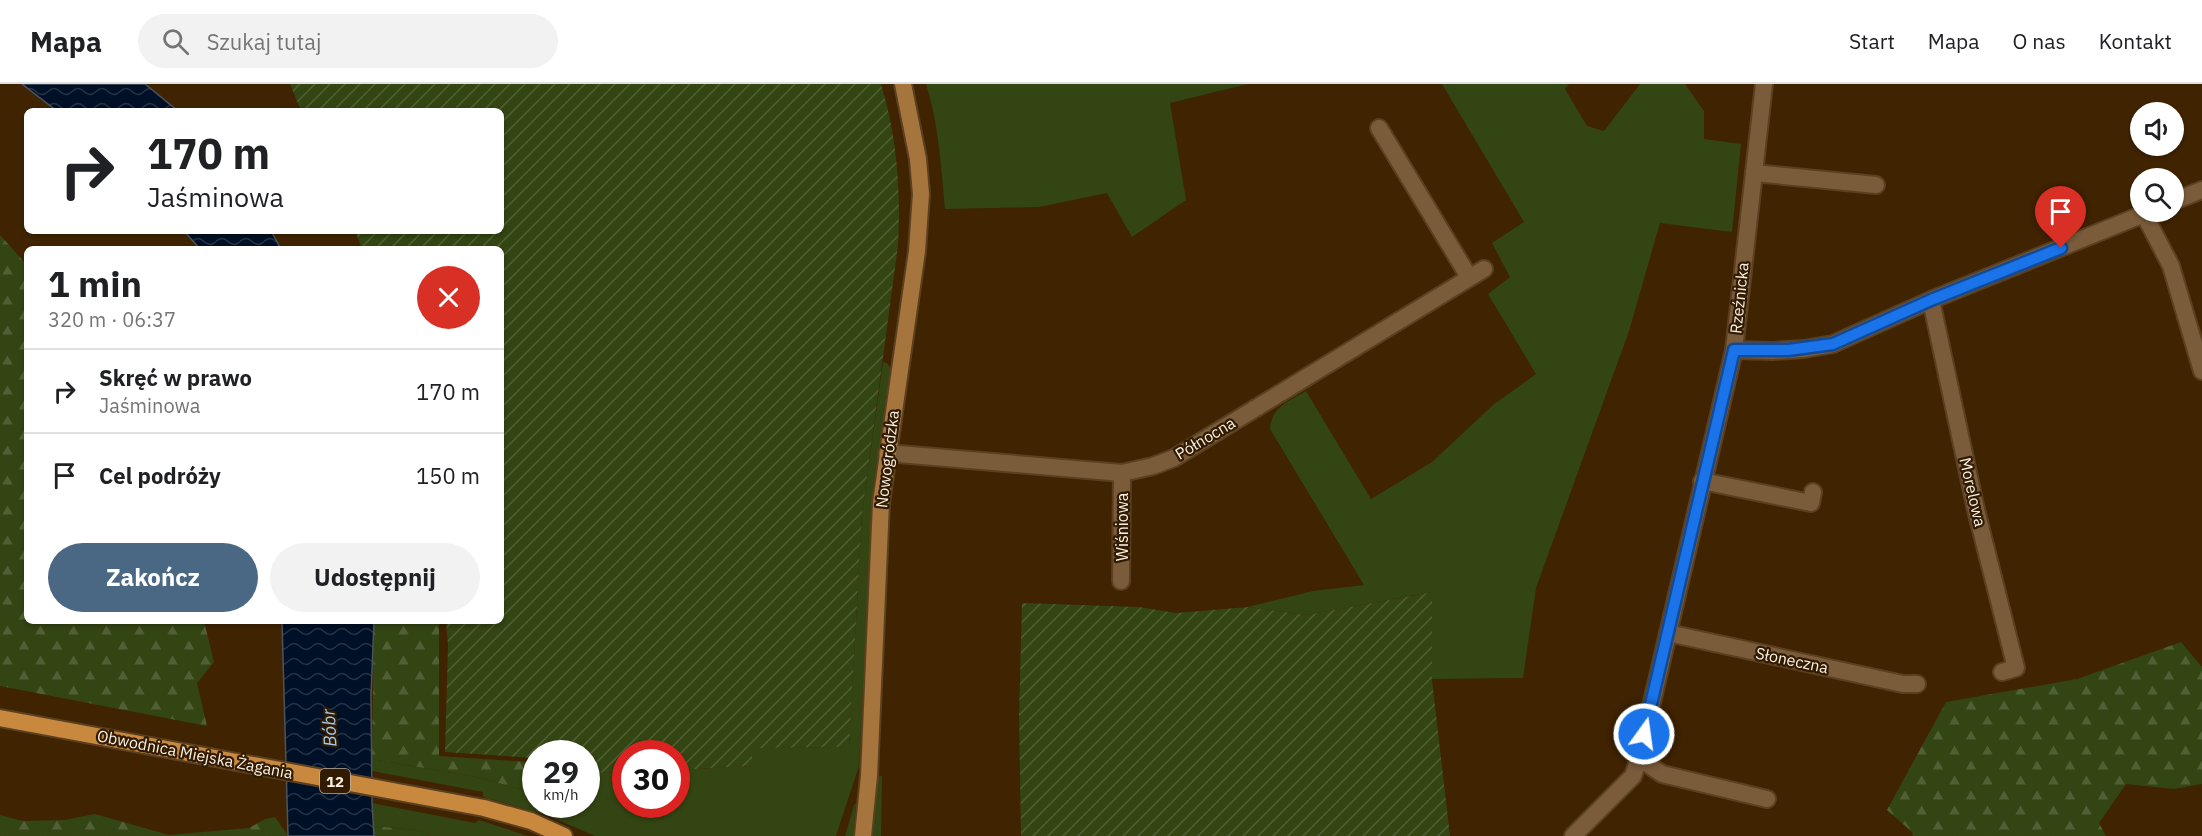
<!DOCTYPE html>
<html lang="pl">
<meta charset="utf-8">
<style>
body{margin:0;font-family:"IBM Plex Sans",sans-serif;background:#f2f2f2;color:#202124;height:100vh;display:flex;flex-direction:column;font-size:22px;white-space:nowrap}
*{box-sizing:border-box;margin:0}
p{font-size:20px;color:#757577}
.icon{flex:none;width:33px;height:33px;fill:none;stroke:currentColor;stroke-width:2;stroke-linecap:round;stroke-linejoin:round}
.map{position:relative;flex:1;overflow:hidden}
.details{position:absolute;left:24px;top:162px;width:480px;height:378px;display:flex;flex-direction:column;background:#fff;border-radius:9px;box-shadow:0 2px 4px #0004}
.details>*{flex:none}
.top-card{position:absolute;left:24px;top:24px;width:480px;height:126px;border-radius:9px;box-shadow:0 2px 4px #0004;background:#fff;color:#202124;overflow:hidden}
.buttons{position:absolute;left:2130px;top:18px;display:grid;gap:12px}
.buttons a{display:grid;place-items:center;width:54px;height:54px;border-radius:50%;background:#fff;box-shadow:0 2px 4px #0004;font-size:30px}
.speed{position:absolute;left:522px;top:656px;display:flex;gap:12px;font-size:30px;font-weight:700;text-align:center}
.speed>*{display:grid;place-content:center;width:78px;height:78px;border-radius:50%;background:#fff;box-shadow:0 2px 4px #0004;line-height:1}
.speed small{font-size:15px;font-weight:400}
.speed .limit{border:9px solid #d22;background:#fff;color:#111}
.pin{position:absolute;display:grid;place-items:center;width:51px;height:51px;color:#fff;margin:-62px -26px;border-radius:50% 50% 50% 0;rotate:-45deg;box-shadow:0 0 6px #0007}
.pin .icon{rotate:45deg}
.me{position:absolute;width:66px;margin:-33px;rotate:14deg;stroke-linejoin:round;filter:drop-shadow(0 0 4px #0008)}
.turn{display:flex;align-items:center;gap:21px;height:126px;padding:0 24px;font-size:27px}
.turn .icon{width:78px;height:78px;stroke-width:2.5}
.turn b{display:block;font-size:42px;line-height:51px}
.round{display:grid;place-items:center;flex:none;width:63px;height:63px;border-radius:32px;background:#f2f2f2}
.summary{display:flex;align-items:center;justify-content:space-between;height:102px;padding:0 24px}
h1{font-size:36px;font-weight:700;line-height:45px}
.primary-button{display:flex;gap:12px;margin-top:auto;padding:12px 24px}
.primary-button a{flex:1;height:69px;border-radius:36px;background:#4a6884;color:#fff;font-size:24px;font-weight:700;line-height:69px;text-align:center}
.primary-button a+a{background:#f2f2f2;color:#202124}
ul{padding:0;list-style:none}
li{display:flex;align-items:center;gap:18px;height:84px;padding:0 24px;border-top:2px solid #e0e0e0}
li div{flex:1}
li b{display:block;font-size:22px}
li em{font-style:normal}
header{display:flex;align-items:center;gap:36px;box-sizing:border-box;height:84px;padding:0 30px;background:#fff;border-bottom:2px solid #e0e0e0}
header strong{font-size:28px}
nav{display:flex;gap:33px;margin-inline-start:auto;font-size:21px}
.search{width:420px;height:54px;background:#f2f2f2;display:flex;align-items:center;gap:15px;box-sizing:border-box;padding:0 21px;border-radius:33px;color:#757577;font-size:22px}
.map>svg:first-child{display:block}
</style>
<header>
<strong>Mapa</strong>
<div class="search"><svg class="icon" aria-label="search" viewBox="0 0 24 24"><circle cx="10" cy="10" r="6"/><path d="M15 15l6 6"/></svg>Szukaj tutaj</div>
<nav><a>Start</a><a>Mapa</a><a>O nas</a><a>Kontakt</a></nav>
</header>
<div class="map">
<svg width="2202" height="752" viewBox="0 0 2202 752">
<defs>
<pattern id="forest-firs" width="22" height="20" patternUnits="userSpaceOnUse" patternTransform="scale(1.5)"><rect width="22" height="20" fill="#334512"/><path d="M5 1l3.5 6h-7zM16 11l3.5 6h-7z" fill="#516034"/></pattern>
<pattern id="garden-furrows" width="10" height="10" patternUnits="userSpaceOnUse" patternTransform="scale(1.5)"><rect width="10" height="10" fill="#334512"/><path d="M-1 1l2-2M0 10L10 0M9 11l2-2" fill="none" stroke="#516034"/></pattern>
<pattern id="water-waves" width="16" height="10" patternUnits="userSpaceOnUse" patternTransform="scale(1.5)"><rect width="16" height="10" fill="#001026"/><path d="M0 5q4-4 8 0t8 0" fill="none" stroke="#263345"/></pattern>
</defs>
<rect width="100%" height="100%" fill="#402300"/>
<g fill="#334512">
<path d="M 926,0 L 1248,0 L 1170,19 L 1186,116 L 1132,153 L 1107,109 L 1039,123 L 945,125 C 941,83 939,41 926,0 Z"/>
<path d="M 1442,0 L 1569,0 L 1565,5 L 1587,42 L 1604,47 L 1640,0 L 1685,0 L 1704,27 L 1704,55 L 1741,60 L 1732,148 L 1660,139 L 1629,247 L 1536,504 L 1523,594 L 1432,595 L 1431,508 L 1306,531 L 1248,523 L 1313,507 L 1364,501 L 1270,345 C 1272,322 1288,318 1306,307 L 1371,415 L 1432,378 L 1493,321 L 1536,290 L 1488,210 L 1510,193 L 1492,159 L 1524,138 Z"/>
<polygon points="883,278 887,279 891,285 872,425 859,682 836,752 595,752 544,730 483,713 483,708 372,687 372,675 482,694 535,710 536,720 586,720 587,687 596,689 625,688 626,720 676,720 677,686 752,682 752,664 849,663 862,430"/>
<polygon points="882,692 881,752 872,752 877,693"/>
<polygon points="372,719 475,739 479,736 528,752 431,752 416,746 373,742"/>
<polygon points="856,719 853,752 845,752 854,721"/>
</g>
<g fill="url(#forest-firs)">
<polygon points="0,151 27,181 27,537 204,537 214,578 197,599 207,642 0,602"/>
<polygon points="374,537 439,537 439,672 529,678 535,683 535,710 482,694 372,675"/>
<polygon points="2181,558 2202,583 2202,700 2174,705 2126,700 2099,739 2106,752 1913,752 1912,748 1887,726 1946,618 2077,595"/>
<polygon points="95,730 169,751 249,744 265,735 275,733 288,752 0,752 0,731 23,737 64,736"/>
<polygon points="373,742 416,746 431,752 374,752"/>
</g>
<g fill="url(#garden-furrows)">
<path d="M 290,0 L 881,0 C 897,52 901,107 898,161 L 862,430 L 849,663 L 752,664 L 752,682 L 677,686 L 676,669 L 626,669 L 625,688 L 596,689 L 587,687 L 586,669 L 536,669 L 535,674 L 445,668 L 448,561 L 446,537 L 501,537 L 501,165 L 362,165 L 355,147 L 501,147 L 501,27 L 301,27 Z"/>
<polygon points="1432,508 1432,596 1450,752 1021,752 1019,632 1022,519 1139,523 1176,529 1248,523 1306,531"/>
</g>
<g fill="url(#water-waves)" stroke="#4c535f" stroke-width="1.5">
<polygon points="22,0 145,0 178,27 57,27"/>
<polygon points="184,147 271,147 281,165 200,165"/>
<polygon points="282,537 374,537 371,612 372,719 374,752 288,752"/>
</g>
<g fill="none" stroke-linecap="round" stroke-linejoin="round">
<g stroke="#5a4020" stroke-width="20">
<g id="minor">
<polyline points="1379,44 1469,193"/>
<polyline points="1754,89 1876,101"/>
<polyline points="2174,117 2202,106"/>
<polyline points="2144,130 2171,182 2202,287"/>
<polyline points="1931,216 1976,426 2016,584 2002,588"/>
<polyline points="1734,266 1772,267 1804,265 1833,260 1931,216 2149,128"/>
<polyline points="887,369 1122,389 1153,382 1174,374 1484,185"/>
<polyline points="1702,397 1811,419 1813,408"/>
<polyline points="1121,497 1122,389"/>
<polyline points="1668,549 1903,600 1917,600"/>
<polyline points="1639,674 1662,690 1767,715"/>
<polyline points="1573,752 1633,692 1639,674 1734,266 1764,0"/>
</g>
</g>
<g stroke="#5a4020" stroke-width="20">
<polyline id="secondary" points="863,752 869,692 881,419 917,167 921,110 918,75 903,0"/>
</g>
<g stroke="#5a4020" stroke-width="20">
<polyline id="primary" points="0,634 484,724 531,737 564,752"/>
</g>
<use href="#minor" stroke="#7a5b3a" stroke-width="16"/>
<use href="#secondary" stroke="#a6753e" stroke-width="16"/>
<use href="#primary" stroke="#c8893f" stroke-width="16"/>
</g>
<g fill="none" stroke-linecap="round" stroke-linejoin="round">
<g stroke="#114b97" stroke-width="15">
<polyline id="route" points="1644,650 1734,266 1788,266 1833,260 1931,216 2061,164"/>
</g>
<use href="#route" stroke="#1a73e8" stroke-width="10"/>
</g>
<g text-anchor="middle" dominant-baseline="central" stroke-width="4.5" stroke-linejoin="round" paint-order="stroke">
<rect fill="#311b01" stroke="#bfb0a1" stroke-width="1.5" x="320" y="685" width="30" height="24" rx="4.5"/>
<g font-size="15" font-weight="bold" fill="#fcf0e5">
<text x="335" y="697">12</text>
</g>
<g font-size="16" fill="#fcf0e5" stroke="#311b01">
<text transform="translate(1739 214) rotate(-84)">Rzeźnicka</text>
<text transform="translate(1205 354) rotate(-31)">Północna</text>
<text transform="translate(887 375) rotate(-83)">Nowogródzka</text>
<text transform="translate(1973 408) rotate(77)">Morelowa</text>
<text transform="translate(1122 443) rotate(-90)">Wiśniowa</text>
<text transform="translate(1792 576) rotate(12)">Słoneczna</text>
<text transform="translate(195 670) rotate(11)">Obwodnica Miejska Żagania</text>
</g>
<g font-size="18" font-style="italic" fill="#a2c9ef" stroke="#311b01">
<text transform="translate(329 644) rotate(-93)">Bóbr</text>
</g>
</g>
</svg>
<div class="buttons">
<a><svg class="icon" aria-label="sound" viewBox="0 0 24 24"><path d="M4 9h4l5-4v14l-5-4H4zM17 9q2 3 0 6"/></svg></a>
<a><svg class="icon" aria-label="search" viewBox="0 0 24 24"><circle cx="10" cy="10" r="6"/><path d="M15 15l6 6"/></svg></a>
</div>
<div class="speed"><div>29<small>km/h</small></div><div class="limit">30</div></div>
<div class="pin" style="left:2061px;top:164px;background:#d93025"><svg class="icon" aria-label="arrive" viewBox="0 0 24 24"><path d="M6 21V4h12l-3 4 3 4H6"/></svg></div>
<svg class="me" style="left:1644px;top:650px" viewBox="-20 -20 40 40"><circle r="17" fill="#1a73e8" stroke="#fff" stroke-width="3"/><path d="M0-11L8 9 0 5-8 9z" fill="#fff"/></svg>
<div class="top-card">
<div class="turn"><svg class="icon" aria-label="right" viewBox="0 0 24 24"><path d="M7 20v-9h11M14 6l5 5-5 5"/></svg><div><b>170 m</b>Jaśminowa</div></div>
</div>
<section class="details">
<div class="summary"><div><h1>1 min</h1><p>320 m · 06:37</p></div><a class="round" style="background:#d93025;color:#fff"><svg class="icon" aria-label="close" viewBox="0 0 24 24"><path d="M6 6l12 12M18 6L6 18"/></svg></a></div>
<ul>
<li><svg class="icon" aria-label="right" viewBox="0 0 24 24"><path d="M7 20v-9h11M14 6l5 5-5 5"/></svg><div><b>Skręć w prawo</b><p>Jaśminowa</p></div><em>170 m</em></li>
<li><svg class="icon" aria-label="arrive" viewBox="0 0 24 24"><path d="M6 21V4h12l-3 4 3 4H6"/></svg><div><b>Cel podróży</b></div><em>150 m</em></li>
</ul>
<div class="primary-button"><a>Zakończ</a><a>Udostępnij</a></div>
</section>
</div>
